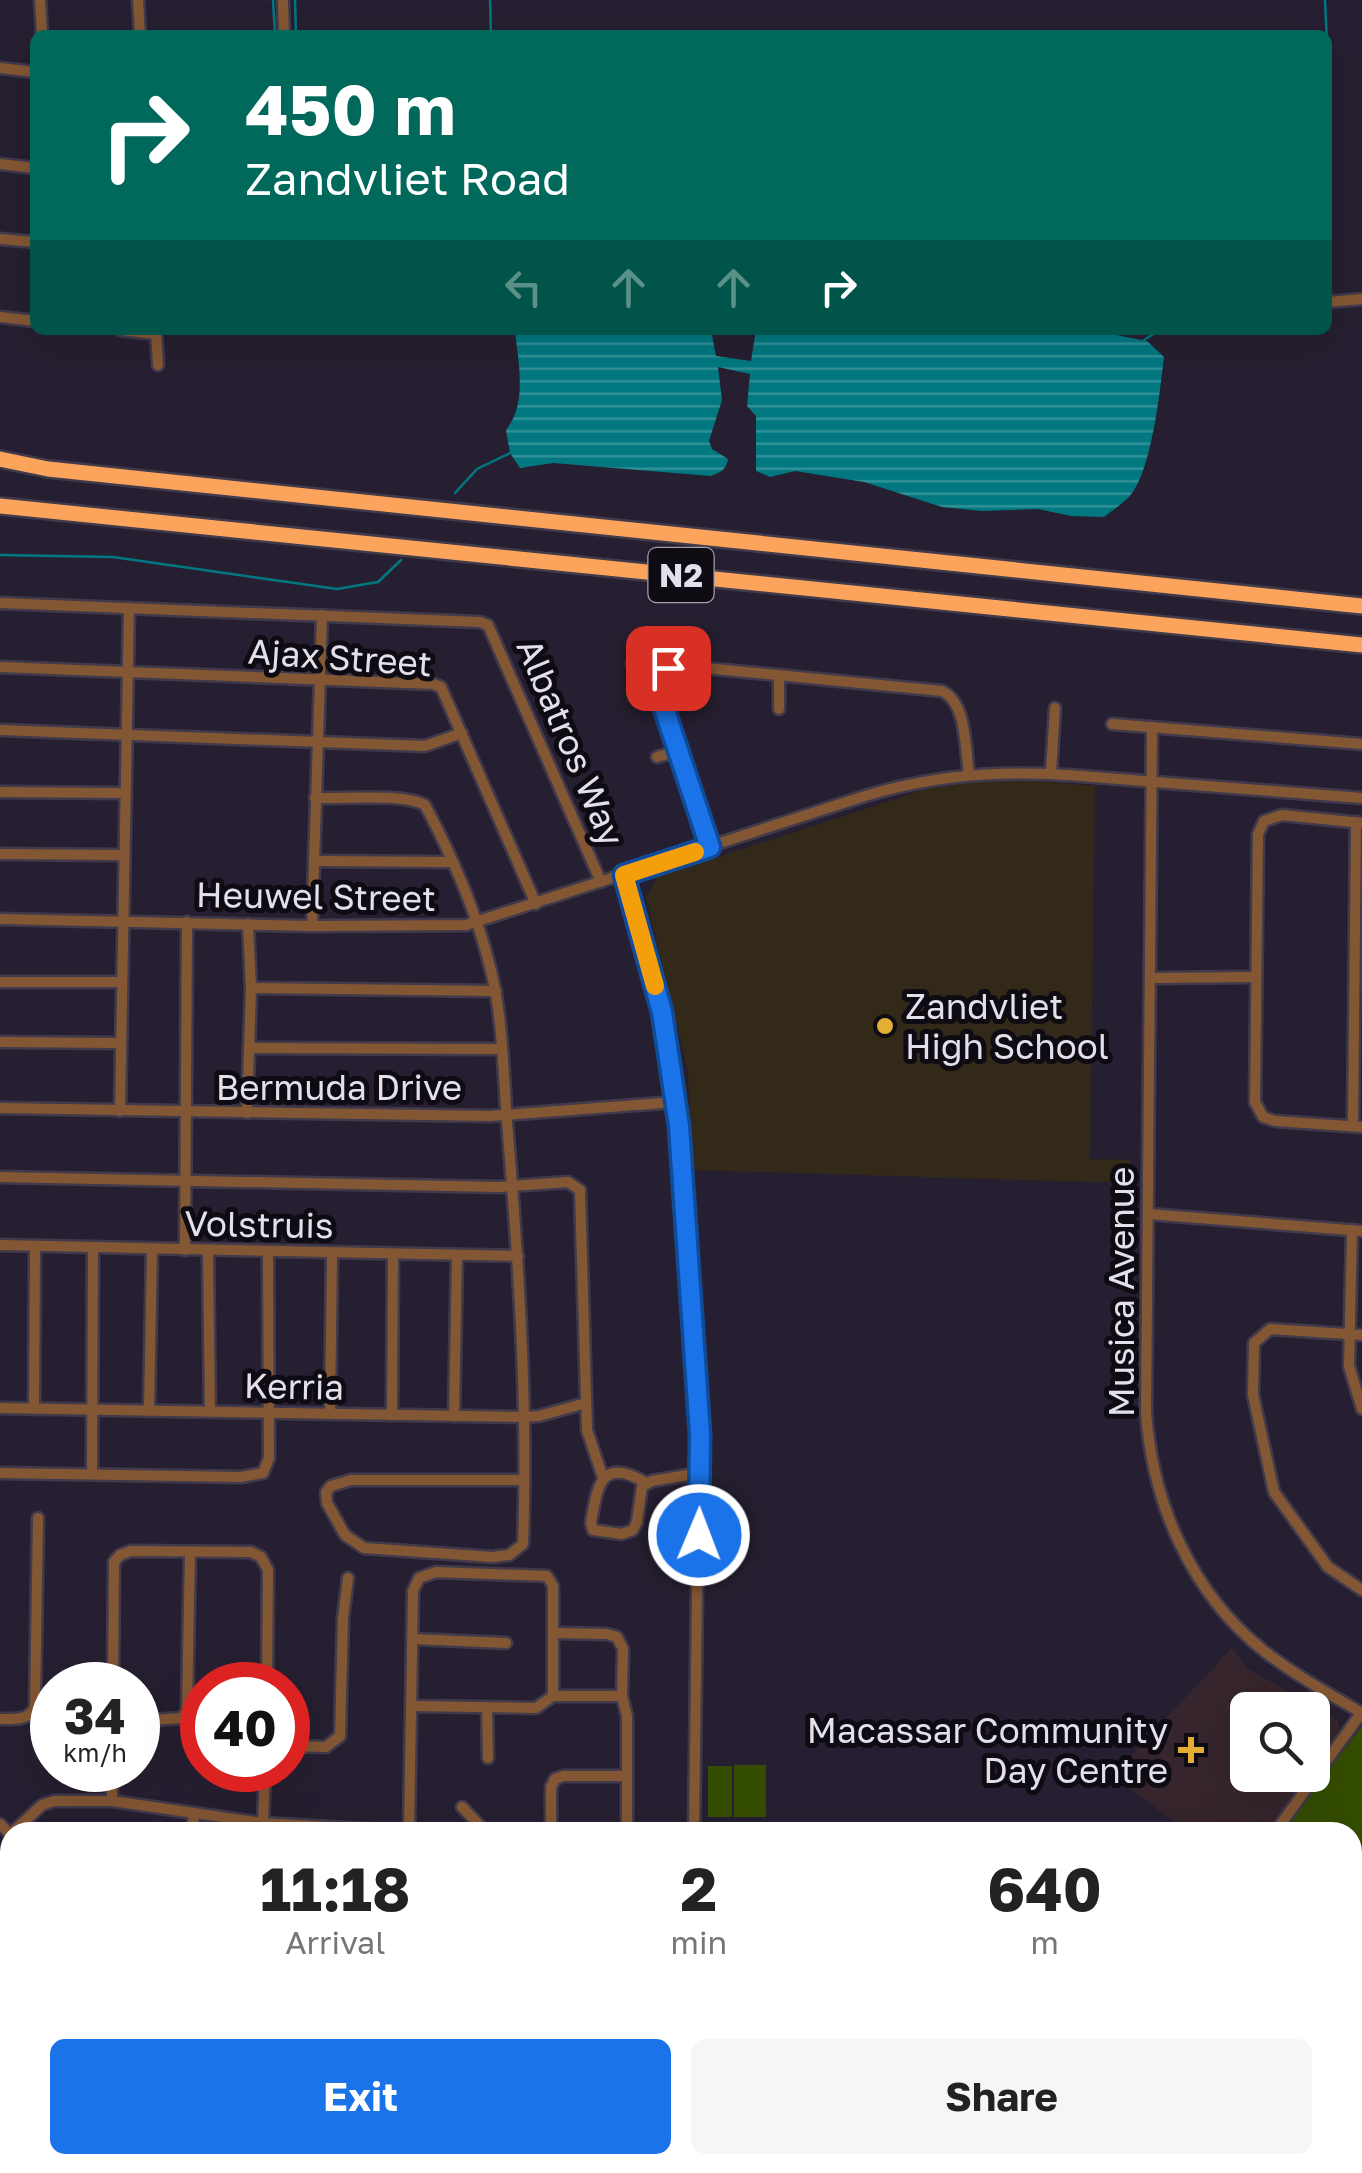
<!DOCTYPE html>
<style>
body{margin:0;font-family:"Golos Text",sans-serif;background:#f6f6f6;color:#222;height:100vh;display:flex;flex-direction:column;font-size:38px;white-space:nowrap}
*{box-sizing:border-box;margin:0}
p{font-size:32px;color:#767676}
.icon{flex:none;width:55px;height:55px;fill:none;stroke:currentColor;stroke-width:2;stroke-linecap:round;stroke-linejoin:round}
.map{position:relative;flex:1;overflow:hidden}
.details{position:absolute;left:0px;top:1822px;width:1362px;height:352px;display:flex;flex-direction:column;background:#fff;border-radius:30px 30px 0 0;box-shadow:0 10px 40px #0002}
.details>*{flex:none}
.hud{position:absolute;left:30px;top:30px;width:1302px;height:305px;border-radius:15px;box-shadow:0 10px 40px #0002;background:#00695c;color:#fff;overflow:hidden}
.buttons{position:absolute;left:1230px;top:1692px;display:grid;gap:20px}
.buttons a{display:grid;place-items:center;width:100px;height:100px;border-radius:15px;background:#fff;box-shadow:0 10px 40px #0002;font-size:50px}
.speed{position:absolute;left:30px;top:1662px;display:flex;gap:20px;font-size:50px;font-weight:700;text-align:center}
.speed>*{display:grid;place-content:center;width:130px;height:130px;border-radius:50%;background:#fff;box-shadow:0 10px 40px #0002;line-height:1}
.speed small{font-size:25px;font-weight:400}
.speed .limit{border:15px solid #d22;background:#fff;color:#111}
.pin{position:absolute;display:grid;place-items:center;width:85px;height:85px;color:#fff;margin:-42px;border-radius:20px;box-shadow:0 5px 15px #0006}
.me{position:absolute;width:110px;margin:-55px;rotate:1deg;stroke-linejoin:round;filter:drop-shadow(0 0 8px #0008)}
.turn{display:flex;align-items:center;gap:35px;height:210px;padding:0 50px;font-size:45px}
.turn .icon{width:130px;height:130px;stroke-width:2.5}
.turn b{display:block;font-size:70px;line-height:85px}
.lanes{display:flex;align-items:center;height:95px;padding:0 50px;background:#0003;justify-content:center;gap:50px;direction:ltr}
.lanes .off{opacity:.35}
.eta{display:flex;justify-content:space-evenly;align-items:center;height:170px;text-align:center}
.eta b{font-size:60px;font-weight:700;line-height:70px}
.primary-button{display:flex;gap:20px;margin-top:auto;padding:20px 50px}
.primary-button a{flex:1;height:115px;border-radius:15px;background:#1a73e8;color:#fff;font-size:40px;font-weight:700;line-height:115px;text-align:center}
.primary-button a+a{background:#f6f6f6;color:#222}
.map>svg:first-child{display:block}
</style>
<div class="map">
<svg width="1362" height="2173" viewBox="0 0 1362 2173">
<defs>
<pattern id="water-rules" width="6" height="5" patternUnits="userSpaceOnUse" patternTransform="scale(2.5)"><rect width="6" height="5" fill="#017880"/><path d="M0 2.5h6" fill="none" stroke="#329198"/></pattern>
</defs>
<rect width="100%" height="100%" fill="#261f31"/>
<polygon fill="#332919" points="1003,778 1095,786 1090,1159 1130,1160 1129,1183 692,1170 688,1072 646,897 657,877 926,789"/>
<polygon fill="#36252d" points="1232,1648 1247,1668 1338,1720 1340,1732 1313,1769 1312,1710 1248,1710 1248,1775 1308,1775 1266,1832 1189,1832 1112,1776"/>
<g fill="#354d00">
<polygon points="1362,1726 1362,1877 1353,1875 1352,1832 1281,1832"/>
<rect x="734" y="1765" width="32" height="52"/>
<rect x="708" y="1766" width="24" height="51"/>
</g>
<path fill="url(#water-rules)" d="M 515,330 L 711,330 L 716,356 L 751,361 L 756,330 L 1090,330 L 1147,341 L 1164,357 C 1160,390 1152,472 1129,497 C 1122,504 1112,511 1104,517 L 1071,516 L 1038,509 L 982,511 L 942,507 L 864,482 L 795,471 L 770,477 L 756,471 L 756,416 L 747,406 L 750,374 L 718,367 L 722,400 L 709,441 L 712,449 L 728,459 C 726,470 721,472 711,476 L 553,463 L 520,468 L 510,453 L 506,430 C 528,402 518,363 515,330 Z"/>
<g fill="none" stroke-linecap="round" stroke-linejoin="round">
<g stroke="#017880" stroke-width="2.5">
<polyline points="273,0 275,35"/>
<polyline points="295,0 296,35"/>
<polyline points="490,0 491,35"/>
<polyline points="1325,0 1328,64"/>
<polyline points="1144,340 1160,330"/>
<polyline points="455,493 477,469 510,453"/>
<polyline points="0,555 113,557 337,589 378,582 401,560"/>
<polyline points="256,2165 262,2173"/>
</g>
<g stroke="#403a4b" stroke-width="15">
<g id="minor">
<polyline points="40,0 42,35"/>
<polyline points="138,0 140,35"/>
<polyline points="283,0 284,35"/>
<polyline points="0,68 35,72"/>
<polyline points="0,164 35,168"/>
<polyline points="0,239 35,242"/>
<polyline points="1328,302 1362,299"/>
<polyline points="0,317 35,321"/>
<polyline points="120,330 156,334"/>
<polyline points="156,331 158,365"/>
<polyline points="0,603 480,622 488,625 601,882"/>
<polyline points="632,664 661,675"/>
<polyline points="0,667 433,684 441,687 536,904"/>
<polyline points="779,675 779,709"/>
<polyline points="1112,724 1362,744"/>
<path d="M 1152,727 L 1146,1411 C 1152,1503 1191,1593 1264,1651 C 1295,1675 1329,1694 1362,1713"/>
<polyline points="0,730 425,746 462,733"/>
<polyline points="657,757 678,751"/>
<polyline points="1051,772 1055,708"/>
<polyline points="0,792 125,793"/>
<path d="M 315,798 C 343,799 402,793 425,805 C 451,854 477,914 490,967 C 504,1021 503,1079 508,1134 C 519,1269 528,1408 523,1544 L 509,1555 L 493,1557 L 364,1548 L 345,1535 L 327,1503 L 326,1492 L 331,1486 L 351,1480 L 523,1480"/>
<polyline points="1362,823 1282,815 1264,821 1258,834 1255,1102 1263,1117 1275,1121 1362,1127"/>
<path d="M 710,847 L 658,690 L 663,672 L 674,665 L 942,691 C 967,703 965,748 969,774"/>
<polyline points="0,854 123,855"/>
<polyline points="314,861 450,862"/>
<polyline points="624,875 662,1013 679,1126 699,1434 694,1832"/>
<path d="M 0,919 L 312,926 L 466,925 L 865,796 C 973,764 1046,773 1155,782 C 1224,787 1293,793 1362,798"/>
<polyline points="312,926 322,615"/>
<polyline points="1150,978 1255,977"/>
<polyline points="0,982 121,982"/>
<polyline points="251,988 496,991"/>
<polyline points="0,1042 120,1043"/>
<polyline points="249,1048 501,1049"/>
<polyline points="0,1108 490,1116 676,1102"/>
<polyline points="120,1111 129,608"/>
<polyline points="247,1113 251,988 248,924"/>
<polyline points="1353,1126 1356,822"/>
<polyline points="0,1177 499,1187 568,1182 580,1190 587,1430 603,1478"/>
<polyline points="1148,1214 1362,1231"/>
<polyline points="1352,1230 1349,1366 1362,1409"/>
<polyline points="0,1245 518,1256"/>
<polyline points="185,1250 187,922"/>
<polyline points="208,1251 210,1412"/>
<polyline points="1362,1335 1270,1329 1254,1343 1253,1395 1274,1492 1328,1567 1362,1590"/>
<polyline points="0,1408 522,1417 539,1416 586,1403"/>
<polyline points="34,1409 35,1246"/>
<polyline points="149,1411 152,1249"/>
<polyline points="330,1414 332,1253"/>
<polyline points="392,1415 393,1254"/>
<polyline points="454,1416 457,1255"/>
<polyline points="0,1473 241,1477 263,1473 269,1458 268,1253"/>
<polyline points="92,1474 93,1247"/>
<path d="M 646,1483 C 600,1455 597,1488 591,1523 L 593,1530 L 622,1534 L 633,1530 L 637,1522 L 642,1486 L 652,1481 L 700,1473"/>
<polyline points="554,1633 607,1634 617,1637 623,1649 622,1696"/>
<polyline points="413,1639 506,1643"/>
<polyline points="113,1685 114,1562 120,1555 131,1551 251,1552 261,1557 268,1570 267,1685"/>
<polyline points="412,1706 536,1708 553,1696 622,1696 627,1716 627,1832"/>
<polyline points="487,1708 488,1758"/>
<polyline points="182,1718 192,1730"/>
<path d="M 0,1719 C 14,1719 28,1721 35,1707 L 38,1518"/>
<polyline points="138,1721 182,1718 187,1710 190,1552"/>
<polyline points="288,1746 326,1747 340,1736 343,1618 348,1578"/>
<polyline points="112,1801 112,1770"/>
<polyline points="462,1807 486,1832"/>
<polyline points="263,1823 265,1770"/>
<polyline points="0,1824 10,1834"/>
<polyline points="409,1830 413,1591 419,1578 436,1572 547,1576 553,1586 553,1696"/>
<polyline points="13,1832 42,1805 54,1801 112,1801 263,1823 413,1832"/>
<polyline points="192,1832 194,1814"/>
<polyline points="551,1832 551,1787 555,1779 563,1776 627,1776"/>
<polyline points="1275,1832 1362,1712"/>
<polyline points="0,1934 10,1937"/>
<polyline points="0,2030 5,2043 0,2065"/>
<polyline points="1352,2086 1362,2081"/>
<polyline points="203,2165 208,2173"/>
<polyline points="860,2165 871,2173"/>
<polyline points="1107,2165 1118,2173"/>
<polyline points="46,2173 49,2165"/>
<polyline points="685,2173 685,2165"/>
<polyline points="738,2173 739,2165"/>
<polyline points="903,2173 905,2169"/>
<polyline points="975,2173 980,2165"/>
<polyline points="1286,2173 1291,2165"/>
</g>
</g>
<g stroke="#403a4b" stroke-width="20">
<g id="highway">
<polyline points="0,459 48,469 1362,606"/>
<polyline points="0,506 1362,645"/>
</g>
</g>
<use href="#minor" stroke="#845734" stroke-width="10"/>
<use href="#highway" stroke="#fca45c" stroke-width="15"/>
</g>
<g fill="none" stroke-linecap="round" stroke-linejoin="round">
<g stroke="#114b97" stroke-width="25">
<polyline id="route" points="668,668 659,678 658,690 710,847 624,875 662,1012 679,1126 700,1434 699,1535"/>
</g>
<use href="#route" stroke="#1a73e8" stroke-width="18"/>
<polyline stroke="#f59e0b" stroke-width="18" points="655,986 624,875 695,852"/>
</g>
<g fill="#e4ae35" stroke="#0e0b13" stroke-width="4">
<circle cx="885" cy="1026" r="10"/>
<path d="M1186 1735h10v10h10v10h-10v10h-10v-10h-10v-10h10z"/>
</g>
<g text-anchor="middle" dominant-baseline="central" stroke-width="10" stroke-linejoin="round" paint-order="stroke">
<rect fill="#0e0b13" stroke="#a39faa" stroke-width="2.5" x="648.5" y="548" width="65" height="54" rx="8"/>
<g font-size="32" font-weight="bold" fill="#e3dfeb">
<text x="681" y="575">N2</text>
</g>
<g font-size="35" fill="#e3dfeb" stroke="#0e0b13">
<text transform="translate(340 657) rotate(4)">Ajax Street</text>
<text transform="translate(571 742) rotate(67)">Albatros Way</text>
<text transform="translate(316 896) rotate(1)">Heuwel Street</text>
<text x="339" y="1087">Bermuda Drive</text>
<text transform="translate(259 1224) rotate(1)">Volstruis</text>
<text transform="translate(1121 1292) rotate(-90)">Musica Avenue</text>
<text transform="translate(294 1386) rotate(1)">Kerria</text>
</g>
<g font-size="35" fill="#e3dfeb" stroke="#0e0b13" text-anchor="start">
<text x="905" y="1006">Zandvliet<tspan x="905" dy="40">High School</tspan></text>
<text x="1168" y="1730" text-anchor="end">Macassar Community<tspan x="1168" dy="40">Day Centre</tspan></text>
</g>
</g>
</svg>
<div class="buttons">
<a><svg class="icon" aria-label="search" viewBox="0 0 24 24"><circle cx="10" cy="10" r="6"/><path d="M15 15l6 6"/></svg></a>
</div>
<div class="speed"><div>34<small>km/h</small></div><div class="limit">40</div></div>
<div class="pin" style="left:668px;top:668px;background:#d93025"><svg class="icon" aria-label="arrive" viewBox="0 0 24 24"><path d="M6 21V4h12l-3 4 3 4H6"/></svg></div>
<svg class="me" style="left:699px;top:1535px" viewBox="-20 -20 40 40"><circle r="17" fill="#1a73e8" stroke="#fff" stroke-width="3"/><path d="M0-11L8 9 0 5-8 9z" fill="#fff"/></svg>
<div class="hud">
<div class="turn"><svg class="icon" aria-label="right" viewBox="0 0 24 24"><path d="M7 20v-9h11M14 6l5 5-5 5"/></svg><div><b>450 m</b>Zandvliet Road</div></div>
<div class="lanes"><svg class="icon off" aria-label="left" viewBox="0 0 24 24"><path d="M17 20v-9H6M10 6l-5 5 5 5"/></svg><svg class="icon off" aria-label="ahead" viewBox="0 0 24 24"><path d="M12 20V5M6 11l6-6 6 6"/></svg><svg class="icon off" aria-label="ahead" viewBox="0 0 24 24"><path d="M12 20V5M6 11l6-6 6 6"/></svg><svg class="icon" aria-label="right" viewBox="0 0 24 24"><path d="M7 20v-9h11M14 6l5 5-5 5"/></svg></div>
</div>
<section class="details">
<div class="eta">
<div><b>11:18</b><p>Arrival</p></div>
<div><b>2</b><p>min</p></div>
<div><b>640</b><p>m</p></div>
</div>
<div class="primary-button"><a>Exit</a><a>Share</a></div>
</section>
</div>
